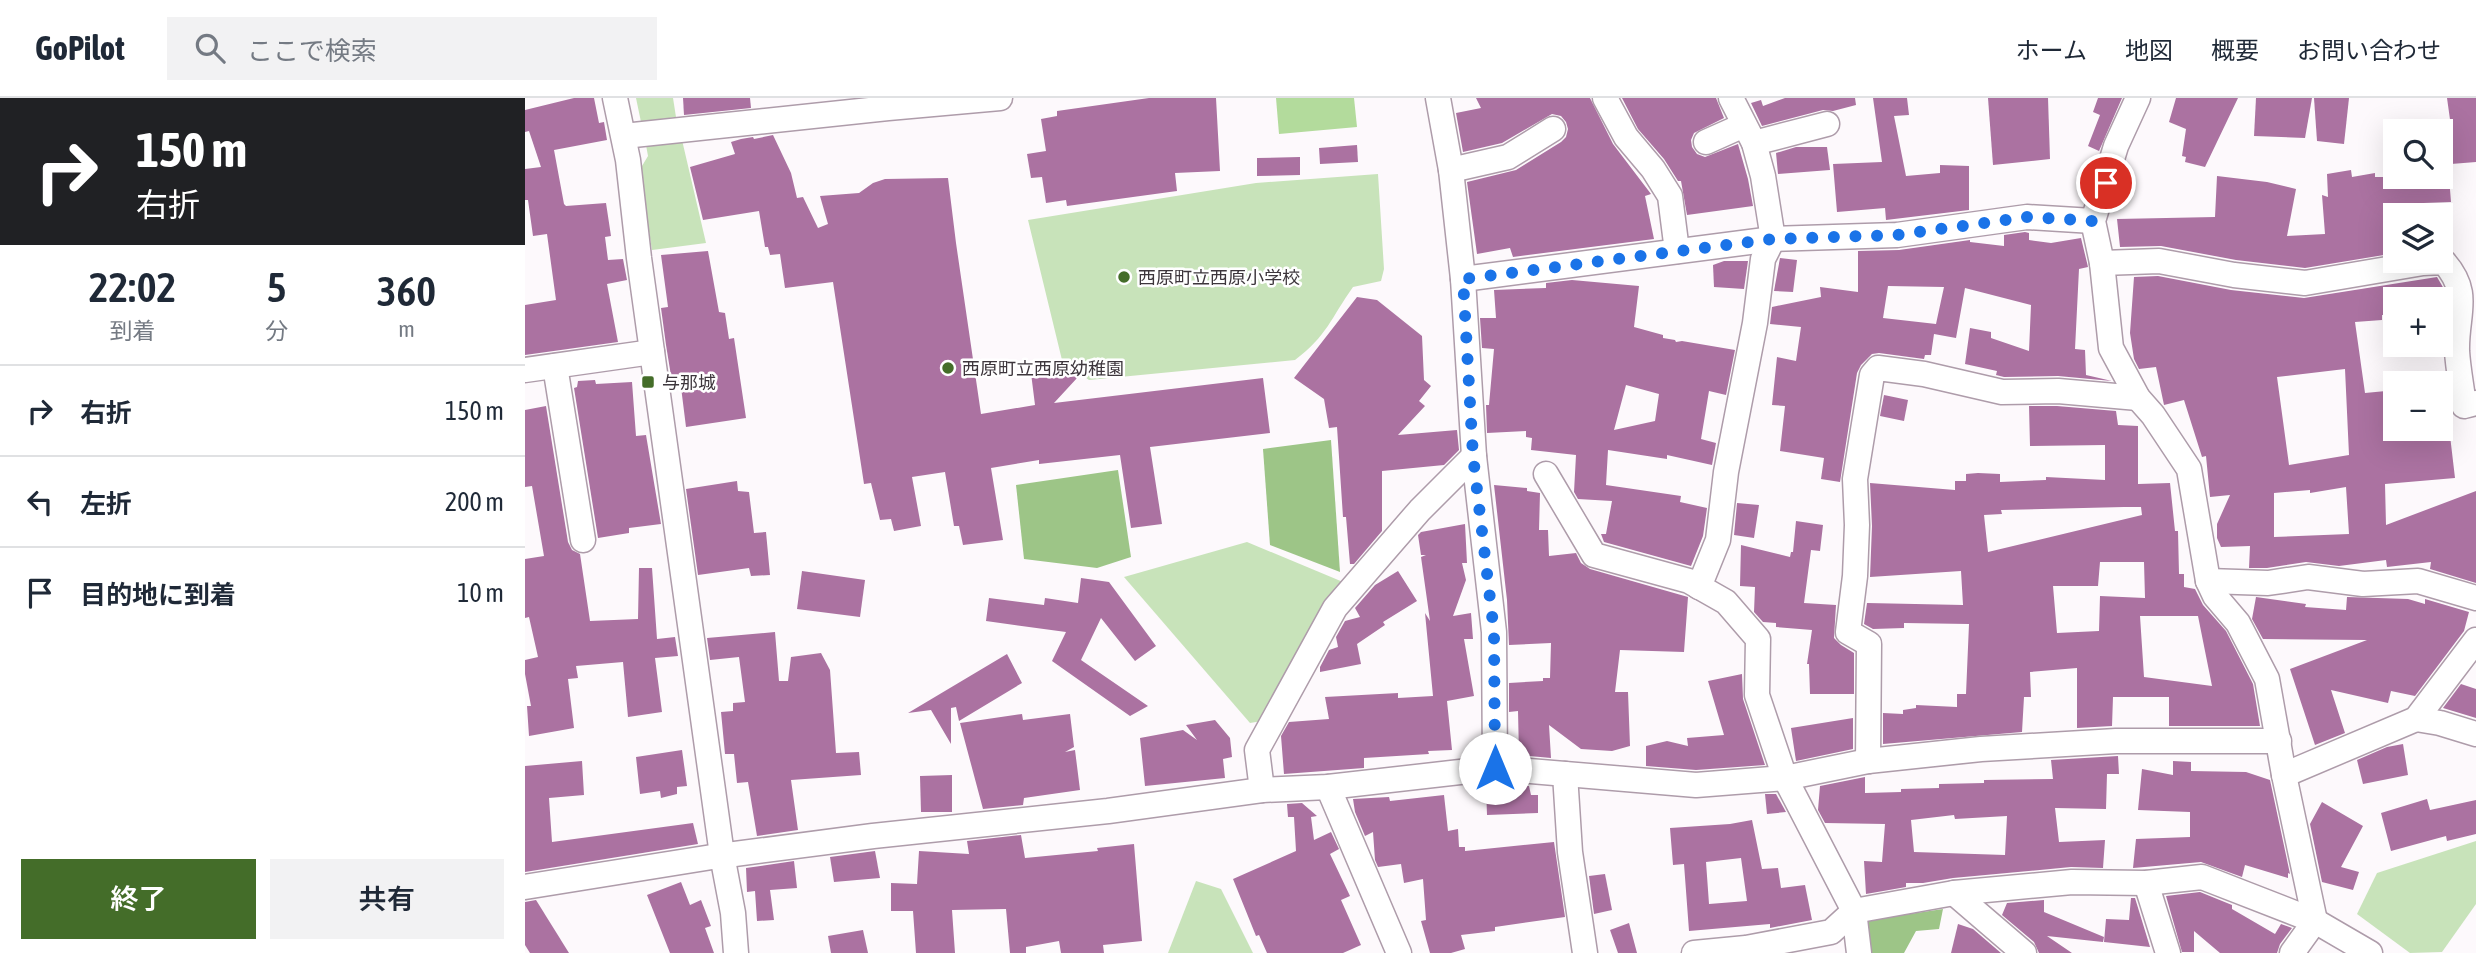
<!DOCTYPE html>
<html lang="ja">
<meta charset="utf-8">
<style>
body{margin:0;font-family:"Asap Condensed","Noto Sans JP",sans-serif;background:#f2f2f3;color:#1f2937;height:100vh;display:flex;flex-direction:column;font-size:26px;white-space:nowrap}
*{box-sizing:border-box;margin:0}
p{font-size:23px;color:#747a83}
.icon{flex:none;width:38px;height:38px;fill:none;stroke:currentColor;stroke-width:2;stroke-linecap:round;stroke-linejoin:round}
.map{position:relative;flex:1;overflow:hidden}
.drawer{display:flex;flex-direction:column;background:#fff;width:525px}
.drawer>*{flex:none}
.hud{background:#202124;color:#fff;overflow:hidden}
.tools{position:absolute;left:1858px;top:21px;display:grid;gap:14px}
.tools a{display:grid;place-items:center;width:70px;height:70px;border-radius:0px;background:#fff;box-shadow:0 7px 28px #0002;font-size:35px}
.pin{position:absolute;display:grid;place-items:center;width:60px;height:60px;color:#fff;margin:-30px;border:4px solid #fff;border-radius:50%;box-shadow:0 2px 7px #0007}
.me{position:absolute;width:77px;margin:-38px;rotate:0deg;stroke-linejoin:round;filter:drop-shadow(0 0 5px #0008)}
.turn{display:flex;align-items:center;gap:24px;height:147px;padding:0 21px;font-size:32px}
.turn .icon{width:91px;height:91px;stroke-width:2.5}
.turn b{display:block;font-size:49px;line-height:60px}
.eta{display:flex;justify-content:space-evenly;align-items:center;height:119px;text-align:center}
.eta b{font-size:42px;font-weight:600;line-height:49px}
.cta{display:flex;gap:14px;margin-top:auto;padding:14px 21px}
.cta a{flex:1;height:80px;border-radius:0px;background:#446d29;color:#fff;font-size:28px;font-weight:600;line-height:80px;text-align:center}
.cta a+a{background:#f2f2f3;color:#1f2937}
ul{padding:0;list-style:none}
li{display:flex;align-items:center;gap:21px;height:91px;padding:0 21px;border-top:2px solid #e0e1e3}
li div{flex:1}
li b{display:block;font-size:26px}
li em{font-style:normal}
header{display:flex;align-items:center;gap:42px;box-sizing:border-box;height:98px;padding:0 35px;background:#fff;border-bottom:2px solid #e0e1e3}
header strong{font-size:33px}
nav{display:flex;gap:38px;margin-inline-start:auto;font-size:24px}
.search{width:490px;height:63px;background:#f2f2f3;display:flex;align-items:center;gap:18px;box-sizing:border-box;padding:0 24px;border-radius:0px;color:#747a83;font-size:26px}
main{display:flex;flex:1;min-height:0}
.map>svg:first-child{display:block}
</style>
<header>
<strong>GoPilot</strong>
<div class="search"><svg class="icon" aria-label="search" viewBox="0 0 24 24"><circle cx="10" cy="10" r="6"/><path d="M15 15l6 6"/></svg>ここで検索</div>
<nav><a>ホーム</a><a>地図</a><a>概要</a><a>お問い合わせ</a></nav>
</header>
<main>
<section class="drawer">
<div class="hud">
<div class="turn"><svg class="icon" aria-label="right" viewBox="0 0 24 24"><path d="M7 20v-9h11M14 6l5 5-5 5"/></svg><div><b>150 m</b>右折</div></div>
</div>
<div class="eta">
<div><b>22:02</b><p>到着</p></div>
<div><b>5</b><p>分</p></div>
<div><b>360</b><p>m</p></div>
</div>
<ul>
<li><svg class="icon" aria-label="right" viewBox="0 0 24 24"><path d="M7 20v-9h11M14 6l5 5-5 5"/></svg><div><b>右折</b></div><em>150 m</em></li>
<li><svg class="icon" aria-label="left" viewBox="0 0 24 24"><path d="M17 20v-9H6M10 6l-5 5 5 5"/></svg><div><b>左折</b></div><em>200 m</em></li>
<li><svg class="icon" aria-label="arrive" viewBox="0 0 24 24"><path d="M6 21V4h12l-3 4 3 4H6"/></svg><div><b>目的地に到着</b></div><em>10 m</em></li>
</ul>
<div class="cta"><a>終了</a><a>共有</a></div>
</section>
<div class="map">
<svg width="1951" height="855" viewBox="0 0 1951 855">
<rect width="100%" height="100%" fill="#fdf9fc"/>
<g fill="#c8e3ba">
<polygon points="111,0 148,0 151,19 116,24"/>
<polygon points="157,42 181,145 127,152 114,73 123,58 121,47"/>
<path d="M 853,76 L 859,171 L 856,183 L 828,189 C 806,220 802,238 770,262 L 564,282 L 537,262 L 503,122 L 731,85 Z"/>
<polygon points="722,444 818,484 737,623 725,625 599,479"/>
<polygon points="1951,743 1951,806 1917,854 1885,855 1832,816 1852,775"/>
<polygon points="671,783 696,791 728,855 643,855"/>
</g>
<g fill="#9dc587">
<polygon points="806,342 815,474 745,447 738,351"/>
<polygon points="593,372 606,459 572,470 499,461 491,387"/>
<polygon points="1418,811 1414,831 1391,833 1379,855 1342,855 1339,831 1344,822"/>
</g>
<polygon fill="#b3db9c" points="751,0 829,0 832,29 754,36"/>
<g fill="#ab72a1" fill-rule="evenodd">
<polygon points="49,0 69,0 74,25 79,24 82,42 29,52 39,106 41,108 81,105 86,138 80,139 83,162 98,161 102,182 82,186 93,244 0,257 0,207 31,202 22,136 8,138 3,102 0,102 0,71 16,69 4,33 0,34 0,12"/>
<polygon points="158,0 225,0 226,10 159,17"/>
<polygon points="624,0 691,0 695,73 650,75 652,93 542,108 541,102 521,105 517,79 506,80 502,56 521,53 516,21 532,18 532,13"/>
<polygon points="951,0 1065,0 1088,46 1126,96 1120,98 1129,141 988,159 985,150 952,156 942,84 991,72 1036,44 1041,39 1043,31 1041,24 1036,18 1027,16 977,45 938,54 931,15 956,10"/>
<polygon points="1097,0 1191,0 1199,20 1169,35 1166,42 1167,49 1172,56 1180,59 1213,46 1223,81 1228,108 1162,117 1156,83 1153,83 1139,61 1113,31"/>
<polygon points="1260,0 1330,0 1331,7 1308,13 1298,12 1237,28 1226,5 1236,2 1238,8"/>
<polygon points="1348,0 1382,0 1384,17 1369,18 1381,78 1415,75 1415,67 1444,68 1444,112 1361,122 1360,110 1312,114 1308,66 1357,64"/>
<polygon points="1463,0 1523,0 1525,61 1468,67"/>
<polygon points="1573,0 1597,0 1574,53 1563,48 1575,17 1568,14"/>
<polygon points="1651,0 1713,0 1680,69 1660,64 1661,59 1657,58 1661,31 1644,24"/>
<polygon points="1731,0 1787,0 1780,40 1729,38"/>
<polygon points="1789,0 1824,0 1819,46 1792,43"/>
<polygon points="1922,0 1951,0 1951,64 1926,66 1923,43 1928,43"/>
<polygon points="248,37 266,75 272,100 278,99 293,130 303,126 295,98 334,95 348,85 360,81 423,80 431,145 456,316 510,307 506,275 545,271 553,279 529,305 738,280 745,335 625,349 637,426 606,430 595,357 514,366 514,362 466,370 478,442 438,447 434,428 429,428 420,374 387,379 396,428 369,433 366,421 355,422 346,385 339,386 308,184 260,190 255,156 245,157 243,149 240,149 234,113 178,122 165,69 210,56 206,44 216,41 228,39 229,41"/>
<polygon points="832,47 833,64 795,66 794,50"/>
<polygon points="1271,49 1302,49 1305,72 1253,76 1251,55"/>
<polygon points="775,59 775,77 732,78 732,60"/>
<polygon points="1826,72 1827,79 1850,75 1850,79 1924,79 1926,104 1871,106 1871,155 1780,170 1711,162 1636,148 1595,149 1592,121 1690,119 1692,78 1742,84 1771,91 1762,138 1800,136 1797,97 1803,99 1802,76"/>
<path d="M 1500,134 L 1504,135 L 1504,142 L 1526,145 L 1556,140 L 1563,169 L 1554,171 L 1550,251 L 1560,252 L 1561,277 L 1587,283 L 1533,278 L 1479,279 L 1471,277 L 1472,273 L 1440,266 L 1445,230 L 1466,234 L 1466,240 L 1504,253 L 1506,207 L 1440,190 L 1431,240 L 1409,236 L 1406,257 L 1400,257 L 1399,261 L 1354,255 L 1347,256 L 1336,267 L 1332,275 L 1315,384 L 1296,381 L 1299,360 L 1255,353 L 1260,308 L 1247,307 L 1252,259 L 1271,263 L 1276,229 L 1245,226 L 1247,209 L 1296,199 L 1295,189 L 1333,194 L 1333,153 L 1374,152 L 1445,142 L 1445,144 L 1479,148 L 1479,137 ZM 1363,188 L 1419,189 L 1411,226 L 1358,220 Z"/>
<polygon points="183,153 194,214 200,215 204,241 209,240 221,320 161,329 156,289 148,290 141,247 136,210 143,209 136,157"/>
<polygon points="1255,160 1272,162 1268,194 1249,193"/>
<polygon points="1199,163 1223,163 1219,191 1189,189 1188,167"/>
<path d="M 1633,178 L 1706,192 L 1779,200 L 1912,179 L 1919,191 L 1921,201 L 1871,201 L 1871,217 L 1857,217 L 1857,222 L 1830,224 L 1840,295 L 1861,293 L 1864,336 L 1924,329 L 1930,380 L 1860,386 L 1861,427 L 1951,393 L 1951,485 L 1905,471 L 1906,464 L 1862,469 L 1861,462 L 1814,468 L 1781,464 L 1742,470 L 1724,470 L 1725,448 L 1696,449 L 1692,440 L 1692,426 L 1705,397 L 1685,399 L 1681,358 L 1677,359 L 1659,302 L 1639,307 L 1631,269 L 1614,271 L 1609,261 L 1605,235 L 1609,179 ZM 1820,271 L 1824,357 L 1764,367 L 1752,279 ZM 1821,389 L 1824,436 L 1749,439 L 1749,395 L 1785,392 L 1785,395 Z"/>
<path d="M 1047,182 L 1114,188 L 1109,229 L 1138,237 L 1138,240 L 1150,242 L 1151,244 L 1157,243 L 1210,252 L 1201,297 L 1184,293 L 1176,341 L 1191,345 L 1187,367 L 1142,357 L 1142,361 L 1083,352 L 1081,387 L 1156,398 L 1155,404 L 1182,410 L 1178,438 L 1166,468 L 1079,444 L 1076,436 L 1081,436 L 1087,403 L 1053,401 L 1049,394 L 1051,357 L 1006,352 L 1007,340 L 1001,339 L 1001,333 L 962,335 L 961,307 L 964,307 L 969,251 L 957,250 L 955,220 L 971,220 L 969,192 L 1021,190 L 1021,185 ZM 1101,287 L 1134,296 L 1130,323 L 1089,332 Z"/>
<polygon points="832,199 852,202 897,238 899,282 906,288 894,303 900,308 873,337 932,332 934,352 919,367 857,373 857,433 829,466 825,466 821,419 818,419 812,329 804,330 799,301 769,280"/>
<polygon points="70,282 71,286 107,284 111,338 121,337 136,426 104,430 104,435 73,440 49,290 52,289 53,283"/>
<polygon points="1359,297 1383,302 1379,323 1355,318"/>
<polygon points="21,308 43,444 47,452 55,456 65,523 113,521 114,470 127,470 132,541 150,539 153,558 130,560 137,614 103,619 98,564 51,568 53,580 43,581 49,630 4,638 2,608 6,608 0,576 0,562 13,559 4,519 0,520 0,461 19,458 7,388 0,389 0,312"/>
<path d="M 1504,308 L 1532,308 L 1591,313 L 1593,327 L 1613,328 L 1613,386 L 1645,385 L 1650,433 L 1653,433 L 1654,476 L 1659,476 L 1659,489 L 1670,491 L 1678,507 L 1701,533 L 1728,586 L 1735,628 L 1644,628 L 1644,599 L 1588,599 L 1587,628 L 1552,630 L 1552,570 L 1505,574 L 1506,599 L 1499,599 L 1497,634 L 1358,646 L 1358,615 L 1378,616 L 1378,612 L 1391,610 L 1391,607 L 1432,609 L 1432,596 L 1441,596 L 1444,526 L 1379,525 L 1379,530 L 1348,531 L 1339,526 L 1342,505 L 1438,507 L 1436,473 L 1345,479 L 1347,428 L 1345,385 L 1430,392 L 1430,383 L 1441,383 L 1441,376 L 1453,375 L 1475,376 L 1475,384 L 1521,382 L 1521,379 L 1580,382 L 1580,347 L 1505,348 ZM 1599,409 L 1616,409 L 1617,417 L 1463,454 L 1459,417 L 1477,416 L 1476,412 ZM 1575,464 L 1619,464 L 1620,500 L 1575,498 L 1574,533 L 1532,535 L 1528,488 L 1573,488 ZM 1615,518 L 1673,518 L 1687,588 L 1619,579 Z"/>
<polygon points="212,383 213,393 224,394 229,435 241,434 245,477 226,478 224,470 173,477 161,391"/>
<polygon points="969,387 1002,390 1002,393 1015,395 1014,432 1023,432 1024,458 1051,455 1056,465 1065,471 1163,499 1159,554 1095,552 1090,594 1103,594 1105,648 1087,653 1056,651 1024,627 1026,660 994,657 993,613 984,614 984,585 1018,583 1018,580 1025,580 1026,545 984,547 982,502"/>
<polygon points="1212,405 1234,407 1229,440 1209,437"/>
<polygon points="1271,423 1298,427 1295,453 1286,452 1279,505 1311,507 1309,540 1316,547 1329,555 1329,596 1285,596 1284,566 1282,566 1287,532 1251,529 1251,525 1238,524 1229,514 1230,489 1215,488 1216,447 1265,459 1266,454 1268,454"/>
<polygon points="940,426 942,465 937,465 941,482 928,518 946,515 948,541 939,541 949,598 922,603 927,652 903,653 904,656 839,660 839,670 759,676 756,638 764,624 804,621 800,599 873,595 873,600 908,598 900,515 905,523 896,459 901,457 896,457 893,437 896,434"/>
<polygon points="277,473 340,482 335,519 272,511"/>
<polygon points="873,473 892,503 858,524 860,527 832,546 836,566 795,574 795,569 804,552 813,549 811,539 820,523 835,519 830,510 850,487"/>
<polygon points="556,480 584,484 631,548 610,563 576,520 556,562 623,608 605,618 527,563 541,534 461,523 464,500 519,507 520,500 553,505"/>
<polygon points="1731,499 1781,506 1780,509 1821,512 1822,499 1883,501 1900,506 1900,501 1944,514 1939,533 1890,598 1866,593 1863,605 1806,592 1820,635 1790,647 1765,571 1842,542 1738,541 1727,521"/>
<polygon points="250,534 254,583 263,583 266,559 296,555 305,572 311,655 334,654 336,677 266,682 273,732 232,738 223,684 212,685 209,656 200,656 196,614 208,613 208,605 220,604 214,559 185,562 182,540"/>
<polygon points="482,556 497,585 434,623 431,609 426,610 426,646 406,612 383,615"/>
<polygon points="1217,576 1218,601 1240,667 1171,672 1121,668 1121,648 1142,643 1163,648 1162,640 1199,637 1183,583"/>
<polygon points="1936,586 1951,591 1951,620 1918,610"/>
<polygon points="497,616 498,622 545,616 549,649 540,654 550,652 555,692 499,700 498,707 458,711 435,625"/>
<polygon points="1328,620 1328,651 1271,663 1266,630"/>
<polygon points="690,622 705,640 707,659 698,661 700,680 620,688 615,640 658,632 672,642 661,627"/>
<polygon points="1878,646 1883,677 1838,686 1832,662 1862,649"/>
<polygon points="157,652 162,688 152,689 152,696 136,700 135,693 115,696 111,659"/>
<path d="M 1593,658 L 1594,676 L 1582,676 L 1581,711 L 1530,710 L 1534,744 L 1580,742 L 1578,770 L 1546,769 L 1428,780 L 1398,785 L 1381,785 L 1381,789 L 1341,796 L 1339,763 L 1357,764 L 1360,726 L 1300,725 L 1293,712 L 1295,688 L 1340,679 L 1340,695 L 1376,694 L 1376,691 L 1414,690 L 1414,686 L 1459,685 L 1459,682 L 1528,681 L 1526,662 ZM 1429,717 L 1430,721 L 1482,718 L 1480,757 L 1389,754 L 1386,722 Z"/>
<polygon points="57,663 59,697 24,700 27,744 168,725 173,746 0,774 0,668"/>
<polygon points="1648,663 1666,664 1666,673 1721,674 1745,682 1765,776 1763,775 1763,780 1720,767 1717,779 1676,764 1608,770 1611,741 1665,739 1665,714 1613,712 1617,671 1648,677"/>
<polygon points="427,677 427,714 396,714 395,678"/>
<polygon points="961,688 1004,688 1006,697 1013,697 1013,715 962,717"/>
<polygon points="1240,696 1251,696 1261,714 1242,716"/>
<polygon points="919,697 923,733 933,731 934,749 940,749 940,753 1029,744 1040,819 970,829 970,833 936,837 940,851 926,855 905,855 896,823 901,822 898,781 879,785 876,766 853,769 850,762 848,734 840,738 830,714 828,701 864,699 865,703"/>
<polygon points="1902,701 1905,712 1951,702 1951,736 1922,743 1921,738 1866,753 1856,715"/>
<polygon points="1797,704 1838,728 1816,769 1834,774 1828,792 1797,784 1785,726"/>
<polygon points="777,705 792,718 786,719 789,742 806,734 814,751 805,756 825,798 816,802 836,847 818,855 742,855 734,837 731,838 708,781 771,753 769,719 763,719 762,706"/>
<path d="M 1227,722 L 1237,771 L 1253,770 L 1256,790 L 1280,787 L 1287,822 L 1245,830 L 1245,826 L 1164,833 L 1159,766 L 1148,767 L 1145,730 L 1205,726 ZM 1216,760 L 1222,803 L 1184,806 L 1181,764 Z"/>
<polygon points="496,737 500,760 573,753 572,750 609,746 617,843 578,847 579,855 536,855 534,843 501,849 501,855 485,855 481,811 427,812 430,855 391,855 388,813 366,813 366,785 392,786 394,753 444,756 442,743"/>
<polygon points="350,753 355,780 309,784 305,759"/>
<polygon points="269,763 272,790 245,792 249,822 232,823 230,793 222,794 221,770"/>
<polygon points="1080,776 1087,812 1069,816 1064,778"/>
<polygon points="156,784 165,807 176,802 186,828 180,830 189,855 145,855 122,797"/>
<polygon points="1675,794 1707,807 1707,811 1750,836 1756,826 1767,830 1755,846 1752,855 1695,855 1669,833 1669,854 1657,854 1641,798"/>
<polygon points="1606,800 1610,800 1625,849 1579,844 1581,821 1604,822"/>
<polygon points="11,802 44,855 5,855 0,847 0,804"/>
<polygon points="1519,802 1519,814 1579,839 1578,844 1522,838 1547,855 1514,855 1509,844 1477,817 1482,805"/>
<polygon points="1104,825 1112,855 1093,855 1085,832"/>
<polygon points="1433,826 1448,831 1476,855 1426,855"/>
<polygon points="338,832 343,855 306,855 303,838"/>
</g>
<g fill="none" stroke-linecap="round" stroke-linejoin="round">
<g stroke="#ae9caa" stroke-width="27">
<g id="minor">
<polyline points="90,0 103,62 114,160 197,757 208,815 211,855"/>
<polyline points="913,0 926,72 938,181 949,358 969,534 970,670"/>
<polyline points="1080,0 1101,39 1128,71 1145,98 1152,153"/>
<polyline points="1613,0 1591,48 1568,123 1577,165 1586,250 1613,300 1628,317 1664,371 1683,483 1690,498 1713,525 1742,581 1759,677 1790,823 1767,855"/>
<polyline points="99,38 363,10 475,0"/>
<polyline points="1181,44 1219,27"/>
<polyline points="1229,45 1302,26"/>
<polyline points="926,72 983,59 1028,31"/>
<path d="M 1577,165 L 1634,163 L 1709,177 L 1780,185 L 1898,165 L 1919,164 C 1947,196 1931,215 1932,253 C 1933,271 1937,290 1939,308 L 1951,305"/>
<polyline points="938,181 1248,141 1372,137 1502,119 1568,123"/>
<polyline points="30,268 58,442"/>
<polyline points="0,272 127,254"/>
<polyline points="1021,376 1069,457 1164,483 1201,504 1233,541 1232,597 1260,680 1329,813 1334,855"/>
<polyline points="1683,483 1743,485 1783,479 1838,486 1893,483 1951,500"/>
<polyline points="1174,489 1193,442 1201,374 1230,225 1238,161 1248,141 1238,78 1229,45 1206,0"/>
<polyline points="1891,621 1915,625 1951,636"/>
<polyline points="1343,663 1344,546 1323,534 1330,478 1332,427 1330,381 1347,277 1353,270 1399,276 1477,294 1533,293 1613,300"/>
<polyline points="1040,676 1045,754 1060,855"/>
<polyline points="1759,677 1891,621 1951,542"/>
<polyline points="803,689 874,855"/>
<polyline points="737,692 732,652 810,510 895,412 949,358"/>
<polyline points="1621,785 1643,855"/>
<polyline points="0,789 187,759 348,738 583,713 737,692 803,689 970,670 1171,687 1260,680 1343,663 1456,651 1591,643 1754,643"/>
<polyline points="1429,795 1499,855"/>
<polyline points="1169,855 1221,850 1306,834 1329,813 1429,795 1547,784 1621,785 1677,779 1790,823 1845,855"/>
</g>
</g>
<use href="#minor" stroke="#fff" stroke-width="24"/>
</g>
<g fill="none" stroke-linecap="round" stroke-linejoin="round">
<polyline stroke="#1a73e8" stroke-width="12" stroke-dasharray="0 21.6" points="970,670 969,534 948,358 938,181 1248,141 1372,137 1502,119 1568,123 1581,85"/>
</g>
<g fill="#446d29" stroke="#fff" stroke-width="2.5">
<circle cx="599" cy="179" r="7"/>
<circle cx="423" cy="270" r="7"/>
<rect x="116" y="277" width="14" height="14" rx="3.5"/>
</g>
<g text-anchor="middle" dominant-baseline="central" stroke-width="5" stroke-linejoin="round" paint-order="stroke">
<g font-size="18" fill="#3d363c" stroke="#fff" text-anchor="start">
<text x="613" y="179">西原町立西原小学校</text>
<text x="437" y="270">西原町立西原幼稚園</text>
<text x="137" y="284">与那城</text>
</g>
</g>
</svg>
<div class="tools">
<a><svg class="icon" aria-label="search" viewBox="0 0 24 24"><circle cx="10" cy="10" r="6"/><path d="M15 15l6 6"/></svg></a>
<a><svg class="icon" aria-label="layers" viewBox="0 0 24 24"><path d="M12 4l9 5-9 5-9-5zM3 14l9 5 9-5"/></svg></a>
<a>+</a>
<a>−</a>
</div>
<div class="pin" style="left:1581px;top:85px;background:#d93025"><svg class="icon" aria-label="arrive" viewBox="0 0 24 24"><path d="M6 21V4h12l-3 4 3 4H6"/></svg></div>
<svg class="me" style="left:970px;top:670px" viewBox="-20 -20 40 40"><circle r="19" fill="#fff"/><path d="M0-13L10 11 0 6-10 11z" fill="#1a73e8"/></svg>
</div>
</main>
